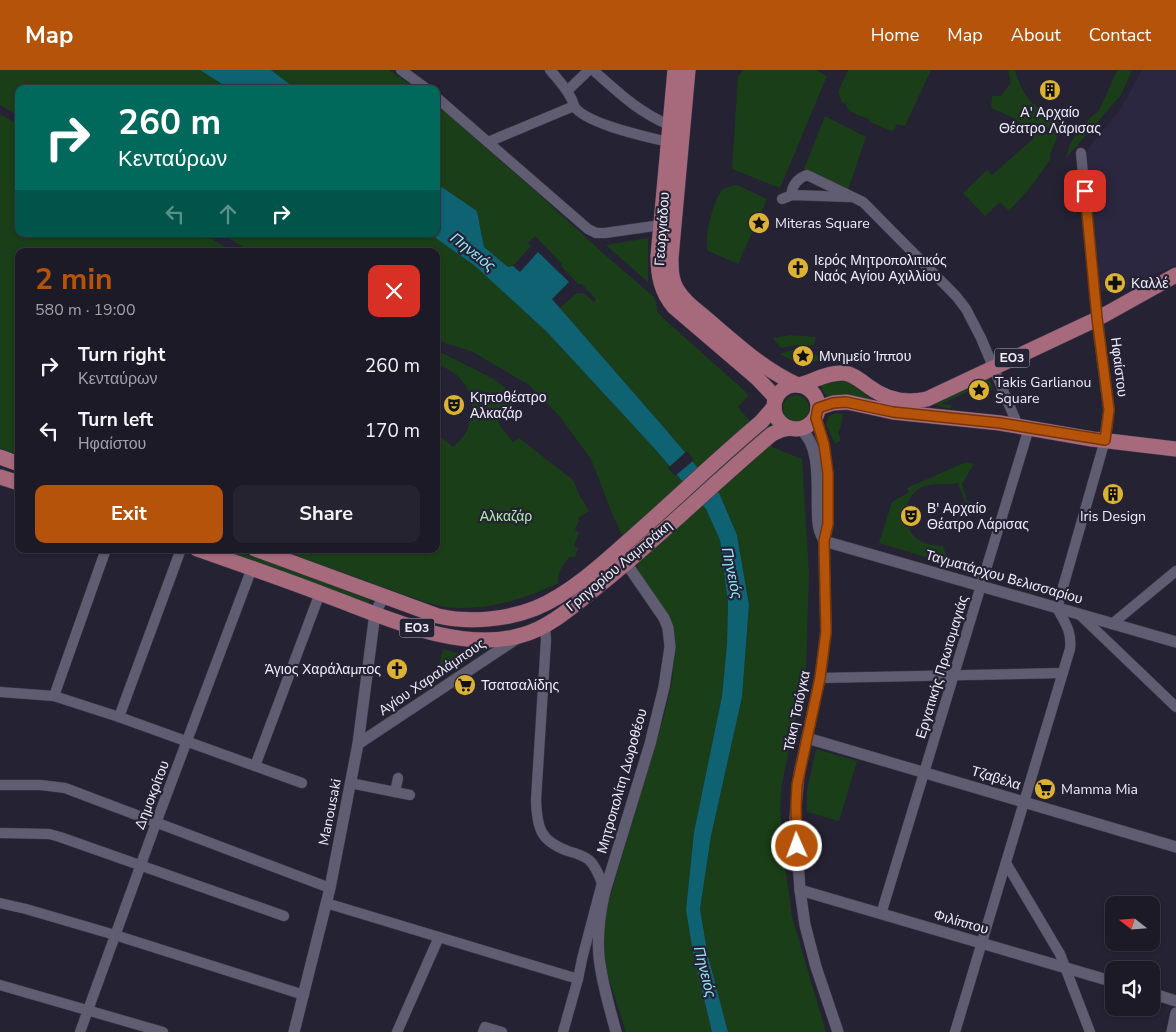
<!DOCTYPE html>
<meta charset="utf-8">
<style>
body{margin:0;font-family:"Nunito Sans",sans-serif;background:#25232f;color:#f1f3f6;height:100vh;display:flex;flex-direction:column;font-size:19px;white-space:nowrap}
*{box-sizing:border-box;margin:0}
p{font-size:16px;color:#a0a1a7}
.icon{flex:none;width:28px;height:28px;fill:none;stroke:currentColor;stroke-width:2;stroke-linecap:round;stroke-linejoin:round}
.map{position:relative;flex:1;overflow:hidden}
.sheet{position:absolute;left:15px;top:178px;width:425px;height:305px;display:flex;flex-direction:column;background:#1c1a27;border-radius:10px;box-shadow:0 1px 4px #0004,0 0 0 1px #3a3844}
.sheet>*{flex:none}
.hud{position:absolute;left:15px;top:15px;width:425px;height:152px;border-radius:10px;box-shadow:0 1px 4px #0004,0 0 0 1px #3a3844;background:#00695c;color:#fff;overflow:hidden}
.needle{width:32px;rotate:287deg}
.controls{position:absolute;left:1105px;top:826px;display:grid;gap:10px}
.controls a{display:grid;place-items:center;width:55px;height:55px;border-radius:10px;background:#1c1a27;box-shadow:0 1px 4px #0004,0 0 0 1px #3a3844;font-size:25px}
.pin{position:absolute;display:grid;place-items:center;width:42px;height:42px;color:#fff;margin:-21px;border-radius:10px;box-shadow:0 2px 8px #0006}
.me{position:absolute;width:55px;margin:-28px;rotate:358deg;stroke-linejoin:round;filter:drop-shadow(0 0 4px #0008)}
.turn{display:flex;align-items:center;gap:18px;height:105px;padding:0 20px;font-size:22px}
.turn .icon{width:65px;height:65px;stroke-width:2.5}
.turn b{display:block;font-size:35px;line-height:42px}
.lanes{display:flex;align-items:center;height:48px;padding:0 20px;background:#0003;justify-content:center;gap:25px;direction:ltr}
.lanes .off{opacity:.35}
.round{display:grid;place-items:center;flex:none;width:52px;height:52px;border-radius:10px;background:#25232f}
.summary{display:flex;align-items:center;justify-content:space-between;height:85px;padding:0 20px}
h1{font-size:30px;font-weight:700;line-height:38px;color:#b45309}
.primary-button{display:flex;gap:10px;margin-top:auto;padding:10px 20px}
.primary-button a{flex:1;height:58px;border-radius:10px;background:#b45309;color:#fff;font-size:20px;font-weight:700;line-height:58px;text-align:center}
.primary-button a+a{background:#25232f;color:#f1f3f6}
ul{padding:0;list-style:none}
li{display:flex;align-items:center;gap:15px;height:65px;padding:0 20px}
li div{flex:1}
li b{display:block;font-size:19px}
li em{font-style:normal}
header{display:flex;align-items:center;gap:30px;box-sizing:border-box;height:70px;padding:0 25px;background:#b45309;color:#fff}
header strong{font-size:24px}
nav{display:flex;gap:28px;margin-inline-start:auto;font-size:18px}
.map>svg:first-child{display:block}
</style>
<header>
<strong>Map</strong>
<nav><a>Home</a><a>Map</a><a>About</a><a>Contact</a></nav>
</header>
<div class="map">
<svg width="1176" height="962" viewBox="0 0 1176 962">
<rect width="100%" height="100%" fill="#252234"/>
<polygon fill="#2c2740" points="1142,0 1176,0 1176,195 1125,219 1098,222 1087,80 1120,40"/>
<g fill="#1a3e18">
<polygon points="0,0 200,0 230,19 19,19 19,46 0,35"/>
<polygon points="271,0 389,0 417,19 296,19"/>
<polygon points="743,0 816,0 827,6 780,118 732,99 738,7"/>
<polygon points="848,0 931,0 905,56 896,54 895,60 891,61 870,52 870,50 849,41 846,34 842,32 838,22"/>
<path d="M 1008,0 L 1015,0 C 1021,24 1035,42 1060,47 L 1056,71 L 1050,84 L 1050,90 L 1030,118 L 1009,141 L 1000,132 L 985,146 L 963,123 L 987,100 L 992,105 L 1034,68 L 1014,48 L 991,38 L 992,26 L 1001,26 L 1011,13 Z"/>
<polygon points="1117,0 1132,0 1121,25 1066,88 1070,74 1078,62 1092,46 1099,41"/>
<polygon points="436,34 544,129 605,185 654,227 658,242 663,248 746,322 748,326 738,337 759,362 768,354 770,356 761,364 772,377 802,389 809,503 806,600 782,713 780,738 783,780 792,847 826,962 728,962 708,886 700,839 711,766 742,627 749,535 737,465 719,423 667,361 560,238 577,223 585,224 594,232 596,229 582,214 578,214 561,196 562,194 535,166 528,173 531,176 513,196 508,197 484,177 477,141 436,113"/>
<polygon points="0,44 19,55 19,164 203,164 233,181 19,181 19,385 0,378"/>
<polygon points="825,46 866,67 848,120 804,99"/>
<path d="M 737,115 L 767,129 L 738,194 L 708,181 C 703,171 713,133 720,123 C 724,117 731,116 737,115 Z"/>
<polygon points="221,164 430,164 475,196 547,262 655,379 706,439 720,470 728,533 727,574 722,626 694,762 686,840 693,883 712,962 626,962 607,902 603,868 606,841 665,642 672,611 674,590 674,570 670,548 639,501 630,482 627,480 628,479 610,438 591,389 560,347 529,315 473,282 436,270 436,181 251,181"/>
<polygon points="648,168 648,212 606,175"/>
<polygon points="790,265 816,267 814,275 797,275 781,278 773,268"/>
<path d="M 795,279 L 805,280 L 824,289 C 806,295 797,294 780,284 Z"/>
<path d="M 436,280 L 494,309 L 518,328 L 498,353 L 513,372 L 519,368 L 573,410 L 580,426 L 589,441 L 578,448 L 579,450 L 575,460 L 579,462 L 574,476 L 578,478 L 575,487 L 569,487 C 565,494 555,503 559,513 C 528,527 494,539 460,538 C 434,538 410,526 386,518 C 350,505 314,492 278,479 L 436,479 L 436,363 L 453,377 C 484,353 476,304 436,295 Z"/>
<polygon points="989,308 993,319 988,321 985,314 941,334 952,335 950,339 930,333"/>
<path d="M 827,309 C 851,310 853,312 870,328 L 868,330 L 829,328 L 824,323 L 820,314 Z"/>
<circle cx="796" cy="338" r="13"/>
<polygon points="836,343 843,344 841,356 838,363 841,370 835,374 826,354 829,346"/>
<path d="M 966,392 L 974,394 L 962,414 L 967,431 L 991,439 L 990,440 L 965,432 L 958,413 C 946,416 933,411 920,418 C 901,430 901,459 920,471 C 927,475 936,475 943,476 L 949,494 L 879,473 L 892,432 L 909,422 L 907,418 Z"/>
<polygon points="216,479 233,479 370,530 369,534"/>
<polygon points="443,579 460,584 462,588 461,596 456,599 439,596"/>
<polygon points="816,679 857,691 839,751 807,742 807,721"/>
</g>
<g fill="#0e6272">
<polygon points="200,0 271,0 296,19 230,19"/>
<polygon points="436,113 477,141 484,177 508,197 513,196 520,202 538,182 569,212 552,229 667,361 719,423 737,465 749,535 742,627 711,766 700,839 708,886 728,962 712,962 693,883 686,840 694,762 722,626 727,574 728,533 720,470 706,439 655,379 547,262 475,196 430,164 436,164"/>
</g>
<polygon fill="#252234" points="687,381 694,390 675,406 668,398"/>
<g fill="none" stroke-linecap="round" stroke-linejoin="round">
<g stroke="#3f3c4c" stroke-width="11">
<g id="minor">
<polyline points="401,0 427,19"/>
<path d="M 550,0 C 558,9 566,18 571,28 C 573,31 573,33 574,36 C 585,54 648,67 668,72"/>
<path d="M 593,0 C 619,23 637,41 669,55"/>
<polyline points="567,21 589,0"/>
<polyline points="436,27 588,159 596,163 605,163 661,155"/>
<polyline points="488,72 574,36"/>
<polyline points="1081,83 1097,249"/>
<path d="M 792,125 C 791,116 798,108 807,105 L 863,132 L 956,226 L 966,239 L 981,268 L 1018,356"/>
<polyline points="782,129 792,125 850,127"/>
<polyline points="1079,544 1176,637"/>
<polyline points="1112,554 1176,501"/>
<path d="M 545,555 L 546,570 L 536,730 C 537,758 540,771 568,781 C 575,783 583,785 589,790 C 597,797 601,811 605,821"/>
<polyline points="820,608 1063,603"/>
<polyline points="0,622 54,626 119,647 302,713"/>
<polyline points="54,626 106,479"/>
<polyline points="119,647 181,479"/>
<polyline points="255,696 320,523"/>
<polyline points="350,713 410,725"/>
<polyline points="0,715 41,715 65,718 330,818"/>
<polyline points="395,722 398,708"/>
<polyline points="0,763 49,764 60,767 284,846"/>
<polyline points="1006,793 1060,884 1090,962"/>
<polyline points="0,833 26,839 115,865 304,925"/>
<polyline points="326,833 578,909"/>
<polyline points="881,844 1029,358"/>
<polyline points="0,915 163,962"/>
<polyline points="80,962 156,753 252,498"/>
<polyline points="397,962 439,867"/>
<polyline points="483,962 485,957 502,962"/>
<polyline points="563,962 578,909 582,889 602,813"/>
<path d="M 955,962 L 1070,579 C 1072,561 1065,553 1057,538 L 1105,370"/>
</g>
</g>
<g stroke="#3f3c4c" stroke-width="12">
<g id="tertiary">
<polyline points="1097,249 1109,340 1105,370"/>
<polyline points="816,348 824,375 827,403 828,454 824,471 826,562 820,608 799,704 795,748 800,820 805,855 816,897 838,962"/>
<path d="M 800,359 C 824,377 815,426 818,452 C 818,459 821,465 824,471"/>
<polyline points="824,471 1176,572"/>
<polyline points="807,668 1176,777"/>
<polyline points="358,674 519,567"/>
<polyline points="800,820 1114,912"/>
<polyline points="1151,923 1176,931"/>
<polyline points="294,962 330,818 358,674 375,543 384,526"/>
<path d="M 616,962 C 601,906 591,879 605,821 L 650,674 L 664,617 L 670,577 L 668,558 L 664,548 L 622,487"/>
<polyline points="1172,962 1176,943"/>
</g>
</g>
<g stroke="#3f3c4c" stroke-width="16">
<g id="primary">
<path d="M 675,0 L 658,186 C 658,205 661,222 674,237 L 757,308 L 776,328"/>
<path d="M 688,0 L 671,188 C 671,199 671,211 678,221 C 685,233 698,241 708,250 C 736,274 764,300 798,315"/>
<circle cx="796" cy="337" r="22"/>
<path d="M 799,315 C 814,311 828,302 844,303 C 853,304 861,311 868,316 C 885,329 906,334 927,329 L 1097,249 L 1176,205"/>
<polyline points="818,338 833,333 847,332 893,342 1000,353 1092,369 1176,379"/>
<polyline points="0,387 19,394"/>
<polyline points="0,407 19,413"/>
<path d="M 197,479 C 240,494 283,509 325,525 C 383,546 460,584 522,565 C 548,558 571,538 592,521 C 655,472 711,415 772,364 L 781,360 L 790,358"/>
<path d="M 255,479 L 438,546 C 469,553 506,550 536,538 C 572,523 607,490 636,464 C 678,427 718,388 761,352 L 774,337"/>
</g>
</g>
<use href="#minor" stroke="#605d72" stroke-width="10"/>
<use href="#tertiary" stroke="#605d72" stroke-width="11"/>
<use href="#primary" stroke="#a76a7d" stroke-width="15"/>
</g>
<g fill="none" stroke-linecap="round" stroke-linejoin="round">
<g stroke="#753606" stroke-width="12">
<polyline id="route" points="797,776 796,736 797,715 820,608 826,562 824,471 828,454 828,403 824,374 816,348 818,338 833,333 846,332 893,342 1000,353 1105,370 1109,340 1097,248 1085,121"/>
</g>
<use href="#route" stroke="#b45309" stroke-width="9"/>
</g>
<defs>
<g id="building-disc" transform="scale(1.125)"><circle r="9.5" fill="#dbb233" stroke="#252234"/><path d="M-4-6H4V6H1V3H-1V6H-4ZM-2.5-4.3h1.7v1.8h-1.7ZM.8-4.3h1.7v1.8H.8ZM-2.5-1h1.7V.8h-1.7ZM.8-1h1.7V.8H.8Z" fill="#111"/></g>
<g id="sight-disc" transform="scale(1.125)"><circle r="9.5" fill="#dbb233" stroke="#252234"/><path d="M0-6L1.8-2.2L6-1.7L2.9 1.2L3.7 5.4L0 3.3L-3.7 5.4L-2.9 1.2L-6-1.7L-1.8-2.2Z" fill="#111"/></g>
<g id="church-disc" transform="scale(1.125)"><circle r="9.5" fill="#dbb233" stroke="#252234"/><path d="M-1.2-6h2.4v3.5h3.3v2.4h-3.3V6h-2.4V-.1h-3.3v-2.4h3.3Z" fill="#111"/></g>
<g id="pharmacy-disc" transform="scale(1.125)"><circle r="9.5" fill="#dbb233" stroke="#252234"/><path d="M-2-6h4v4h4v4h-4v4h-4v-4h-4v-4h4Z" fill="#111"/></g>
<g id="theatre-disc" transform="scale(1.125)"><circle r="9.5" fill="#dbb233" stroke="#252234"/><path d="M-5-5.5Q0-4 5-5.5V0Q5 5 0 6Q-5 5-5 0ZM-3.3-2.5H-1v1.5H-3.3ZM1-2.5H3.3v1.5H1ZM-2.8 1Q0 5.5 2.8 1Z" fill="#111"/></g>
<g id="supermarket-disc" transform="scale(1.125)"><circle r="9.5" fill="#dbb233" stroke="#252234"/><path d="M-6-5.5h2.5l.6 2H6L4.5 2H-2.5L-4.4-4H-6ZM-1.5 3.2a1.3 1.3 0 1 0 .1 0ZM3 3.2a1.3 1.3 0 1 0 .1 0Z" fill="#111"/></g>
</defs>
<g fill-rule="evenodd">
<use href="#building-disc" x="1050" y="20"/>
<use href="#sight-disc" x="759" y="153"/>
<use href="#church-disc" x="798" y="198"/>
<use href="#pharmacy-disc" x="1115" y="213"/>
<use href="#sight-disc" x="803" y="286"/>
<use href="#sight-disc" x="979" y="320"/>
<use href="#theatre-disc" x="454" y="335"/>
<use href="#building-disc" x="1113" y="424"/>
<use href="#theatre-disc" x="911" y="446"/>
<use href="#church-disc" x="397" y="599"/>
<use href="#supermarket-disc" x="465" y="615"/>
<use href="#supermarket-disc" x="1045" y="719"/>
</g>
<g text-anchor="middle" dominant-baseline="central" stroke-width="4.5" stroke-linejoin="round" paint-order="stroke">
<g fill="#252234" stroke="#b2afbe" stroke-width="1">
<rect x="994.5" y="278.5" width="35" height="19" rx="4"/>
<rect x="399.5" y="548.5" width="35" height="19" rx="4"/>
</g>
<g font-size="12" font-weight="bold" fill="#eeecf9">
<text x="1012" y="288">ΕΟ3</text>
<text x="417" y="558">ΕΟ3</text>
</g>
<g font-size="14" fill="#eeecf9" stroke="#252234" text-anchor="start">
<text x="1050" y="42" text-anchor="middle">Α' Αρχαίο<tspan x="1050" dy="16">Θέατρο Λάρισας</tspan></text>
<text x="775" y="153">Miteras Square</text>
<text x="814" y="190">Ιερός Μητροπολιτικός<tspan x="814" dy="16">Ναός Αγίου Αχιλλίου</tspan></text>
<text x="1131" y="213">Καλλέ</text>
<text x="819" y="286">Μνημείο Ίππου</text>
<text x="995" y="312">Takis Garlianou<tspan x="995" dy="16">Square</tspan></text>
<text x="470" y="327">Κηποθέατρο<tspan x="470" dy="16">Αλκαζάρ</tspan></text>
<text x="927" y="438">Β' Αρχαίο<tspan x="927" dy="16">Θέατρο Λάρισας</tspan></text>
<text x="1113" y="446" text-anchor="middle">Iris Design</text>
<text x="381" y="599" text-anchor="end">Άγιος Χαράλαμπος</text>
<text x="481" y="615">Τσατσαλίδης</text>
<text x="1061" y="719">Mamma Mia</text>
</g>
<g font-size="14" fill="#eeecf9" stroke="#252234">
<text transform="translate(662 159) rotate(-86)">Γεωργιάδου</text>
<text transform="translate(1119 297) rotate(83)">Ηφαίστου</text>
<text transform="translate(619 496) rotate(-40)">Γρηγορίου Λαμπράκη</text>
<text transform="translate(1004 507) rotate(16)">Ταγματάρχου Βελισσαρίου</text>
<text transform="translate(942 597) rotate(-73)">Εργατικής Πρωτομαγιάς</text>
<text transform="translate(432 607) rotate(-34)">Αγίου Χαραλάμπους</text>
<text transform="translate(797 641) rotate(-78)">Τάκη Τσιόγκα</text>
<text transform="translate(996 708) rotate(17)">Τζαβέλα</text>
<text transform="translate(622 711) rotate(-74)">Μητροπολίτη Δωροθέου</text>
<text transform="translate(152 725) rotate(-69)">Δημοκρίτου</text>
<text transform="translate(330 742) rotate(-79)">Manousaki</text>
<text transform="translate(961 852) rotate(16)">Φιλίππου</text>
</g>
<g font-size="14" fill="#aeeaa9" stroke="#252234">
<text x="506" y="446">Αλκαζάρ</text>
</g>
<g font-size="15" font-style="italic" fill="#92e5f9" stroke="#252234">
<text transform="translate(473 182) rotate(38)">Πηνειός</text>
<text transform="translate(732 503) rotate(78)">Πηνειός</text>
<text transform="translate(705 902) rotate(76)">Πηνειός</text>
</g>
</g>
</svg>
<div class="controls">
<a><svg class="needle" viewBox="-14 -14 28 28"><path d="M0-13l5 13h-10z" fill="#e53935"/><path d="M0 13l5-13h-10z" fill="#a0a1a7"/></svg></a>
<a><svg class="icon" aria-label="sound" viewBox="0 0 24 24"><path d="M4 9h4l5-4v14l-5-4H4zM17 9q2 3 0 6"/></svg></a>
</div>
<div class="pin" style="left:1085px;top:121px;background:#d93025"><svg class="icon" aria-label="arrive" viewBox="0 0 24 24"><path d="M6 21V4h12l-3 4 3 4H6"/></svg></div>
<svg class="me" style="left:797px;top:776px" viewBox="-20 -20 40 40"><circle r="17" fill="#b45309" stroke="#fff" stroke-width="3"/><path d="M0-11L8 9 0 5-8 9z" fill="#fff"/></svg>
<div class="hud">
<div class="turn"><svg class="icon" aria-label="right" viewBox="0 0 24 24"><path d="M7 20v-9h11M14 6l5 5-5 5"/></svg><div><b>260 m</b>Κενταύρων</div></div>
<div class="lanes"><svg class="icon off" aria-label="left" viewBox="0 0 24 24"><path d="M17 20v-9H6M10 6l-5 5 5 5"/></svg><svg class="icon off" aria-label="ahead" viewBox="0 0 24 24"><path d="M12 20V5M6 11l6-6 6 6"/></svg><svg class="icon" aria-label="right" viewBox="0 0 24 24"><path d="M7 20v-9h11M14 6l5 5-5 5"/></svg></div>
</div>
<section class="sheet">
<div class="summary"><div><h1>2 min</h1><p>580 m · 19:00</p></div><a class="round" style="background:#d93025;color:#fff"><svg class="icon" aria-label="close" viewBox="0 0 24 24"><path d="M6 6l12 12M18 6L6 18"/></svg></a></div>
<ul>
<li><svg class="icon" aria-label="right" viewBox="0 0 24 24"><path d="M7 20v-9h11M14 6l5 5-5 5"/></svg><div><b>Turn right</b><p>Κενταύρων</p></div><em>260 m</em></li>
<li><svg class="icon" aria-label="left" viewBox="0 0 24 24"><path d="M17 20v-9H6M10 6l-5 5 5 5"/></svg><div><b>Turn left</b><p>Ηφαίστου</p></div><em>170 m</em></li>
</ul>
<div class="primary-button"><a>Exit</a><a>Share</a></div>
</section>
</div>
